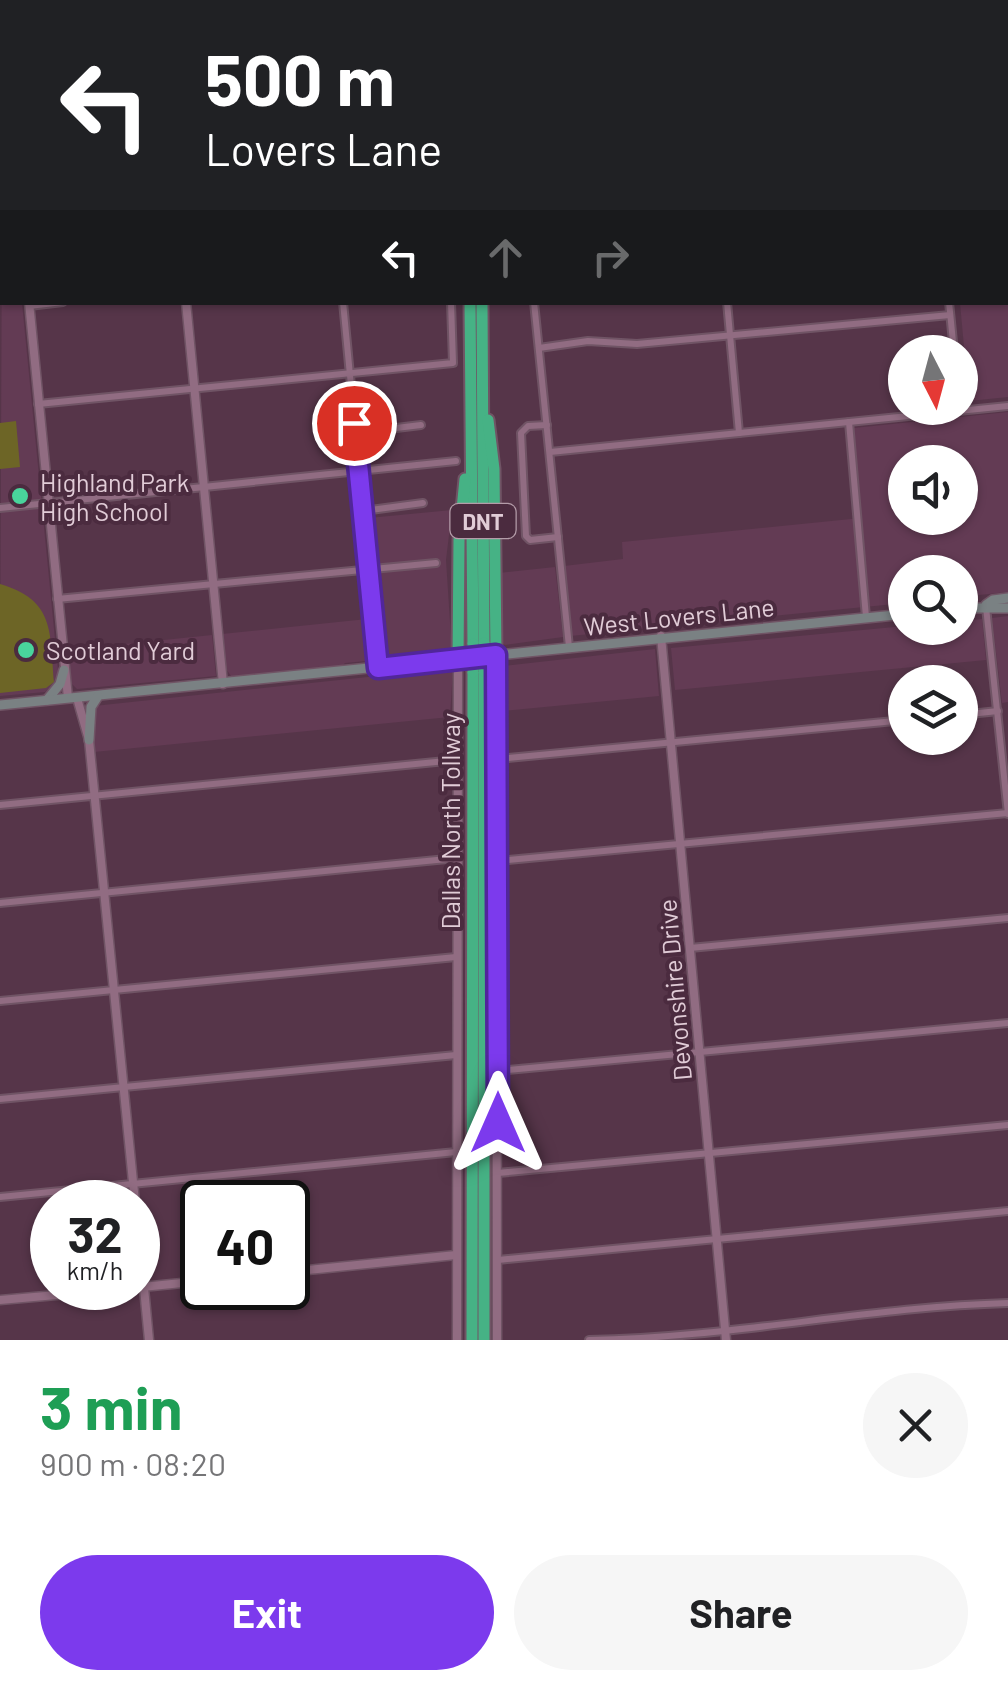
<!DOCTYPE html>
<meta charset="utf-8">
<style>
body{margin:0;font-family:Barlow,sans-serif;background:#f6f6f6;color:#202124;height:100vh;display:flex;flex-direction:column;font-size:38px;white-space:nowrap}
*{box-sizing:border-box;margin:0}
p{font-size:32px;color:#757577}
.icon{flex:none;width:55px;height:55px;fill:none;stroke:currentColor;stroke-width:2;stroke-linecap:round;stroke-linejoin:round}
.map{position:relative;height:1340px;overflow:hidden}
.side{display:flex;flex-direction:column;background:#fff;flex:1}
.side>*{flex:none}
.banner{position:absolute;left:0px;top:0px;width:1010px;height:305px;box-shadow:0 2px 8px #0004;background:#202124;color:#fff;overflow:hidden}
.needle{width:65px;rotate:174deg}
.tools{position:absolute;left:888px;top:335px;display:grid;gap:20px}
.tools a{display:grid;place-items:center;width:90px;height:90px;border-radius:50%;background:#fff;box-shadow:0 2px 8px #0004;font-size:50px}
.speed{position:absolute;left:30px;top:1180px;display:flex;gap:20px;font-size:50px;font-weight:700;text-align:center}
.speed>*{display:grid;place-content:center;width:130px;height:130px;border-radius:50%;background:#fff;box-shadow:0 2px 8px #0004;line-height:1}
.speed small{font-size:25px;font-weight:400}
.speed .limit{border:5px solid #111;border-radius:15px;background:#fff;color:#111}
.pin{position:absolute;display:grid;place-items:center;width:85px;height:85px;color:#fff;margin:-42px;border:5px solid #fff;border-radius:50%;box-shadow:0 2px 10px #0007}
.me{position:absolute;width:110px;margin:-55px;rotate:0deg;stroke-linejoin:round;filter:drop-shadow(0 0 8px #0008)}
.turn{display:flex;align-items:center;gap:35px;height:210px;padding:0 40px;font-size:45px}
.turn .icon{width:130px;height:130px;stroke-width:2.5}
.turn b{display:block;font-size:70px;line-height:85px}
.lanes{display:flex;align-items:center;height:95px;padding:0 40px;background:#0003;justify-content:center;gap:50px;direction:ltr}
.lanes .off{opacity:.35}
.round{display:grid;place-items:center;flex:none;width:105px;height:105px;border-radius:52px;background:#f6f6f6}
.overview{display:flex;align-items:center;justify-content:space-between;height:170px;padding:0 40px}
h1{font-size:60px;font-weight:700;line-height:75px;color:#1e9e55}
.cta{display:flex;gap:20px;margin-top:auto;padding:20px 40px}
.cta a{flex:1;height:115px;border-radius:60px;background:#7c3aed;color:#fff;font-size:40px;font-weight:700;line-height:115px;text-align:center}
.cta a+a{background:#f6f6f6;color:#202124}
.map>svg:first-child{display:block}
</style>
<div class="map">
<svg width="1008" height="1340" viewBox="0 0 1008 1340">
<rect width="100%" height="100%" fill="#563549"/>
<g fill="#633b54" fill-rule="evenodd">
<polygon points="2,211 2,302 22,303 59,680 45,692 0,696"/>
<polygon points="1008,213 1008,397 969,401 960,303 1008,302"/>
<path d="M 1008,412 L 1008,592 L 960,597 L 960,572 L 905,572 L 905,603 L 570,636 L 564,566 L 623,559 L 622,542 L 861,518 L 854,428 ZM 905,462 L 960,462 L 960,518 L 905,518 Z"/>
<polygon points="452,510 446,560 452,653 345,663 339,669 234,680 226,669 222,634 367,619 358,519"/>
<polygon points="555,567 563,637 505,645 502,643 499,573"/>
<polygon points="1008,616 1008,702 1002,703 992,618"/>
<polygon points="982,619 986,660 675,690 671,648 905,626 960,628 960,621"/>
<polygon points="212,635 216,676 77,689 72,684 67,650"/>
<polygon points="655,649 659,696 503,711 503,666"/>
<polygon points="453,668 450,717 94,752 94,706"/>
</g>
<g fill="#6d6526">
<polygon points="16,421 20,467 0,469 0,423"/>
<path d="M 0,584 C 55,600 50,632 54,682 L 46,688 L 0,693 Z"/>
</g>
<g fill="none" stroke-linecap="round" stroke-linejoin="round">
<g stroke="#705465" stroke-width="10">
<g id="minor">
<polyline points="384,0 385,2"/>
<polyline points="496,0 496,2"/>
<polyline points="697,0 698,2"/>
<polyline points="919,0 920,2"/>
<polyline points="0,209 2,209"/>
<polyline points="343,302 378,668"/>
<polyline points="534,302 569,647"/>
<polyline points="727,302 739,433"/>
<polyline points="949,302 954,352"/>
<polyline points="29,306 63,302"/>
<polyline points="539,348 588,341 637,344 950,315"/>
<polyline points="38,404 453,363 451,302"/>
<polyline points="849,422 866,617"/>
<polyline points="547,425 528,426 521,433 526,536 530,540 558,537"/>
<polyline points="355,433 421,425"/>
<polyline points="550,452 1008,406"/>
<polyline points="0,508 456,461"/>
<polyline points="363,511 423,503"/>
<polyline points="57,599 436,563"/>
<polyline points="986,607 1008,814"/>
<polyline points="960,715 998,711"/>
<polyline points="497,759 905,720"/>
<polyline points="0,805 456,760"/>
<polyline points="497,861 1008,813"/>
<polyline points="0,903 457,858"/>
<polyline points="690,948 1008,918"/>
<polyline points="0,1001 456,957"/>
<polyline points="498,1071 1008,1023"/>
<polyline points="0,1099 456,1055"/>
<polyline points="498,1173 1008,1125"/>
<polyline points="0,1197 456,1152"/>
<polyline points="498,1260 1008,1211"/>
<path d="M 589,1340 C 730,1338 867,1307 1008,1303"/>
</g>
</g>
<g stroke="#705465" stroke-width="11">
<g id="tertiary">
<polyline points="2,0 2,8"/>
<polyline points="158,0 158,2"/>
<polyline points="891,2 898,0"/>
<polyline points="0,21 2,26"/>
<polyline points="0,102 2,102"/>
<polyline points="29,302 68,698"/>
<polyline points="186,302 223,684"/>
<polyline points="661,636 726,1340"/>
<polyline points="496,655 497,1340"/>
<polyline points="77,698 89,740 135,1202"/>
<polyline points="138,1226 149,1340"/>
<polyline points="288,1272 456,1255"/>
<polyline points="142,1287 202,1281"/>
<polyline points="0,1300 135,1288"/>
<polyline points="457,1340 458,660"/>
</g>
</g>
<g stroke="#705465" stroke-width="12">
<g id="secondary">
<polyline points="986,605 993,600 1008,598"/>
<polyline points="960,608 1008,608"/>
<polyline points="47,700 60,684 64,670"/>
<polyline points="0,705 905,614"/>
<polyline points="89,740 91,707 98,696"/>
</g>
</g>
<g stroke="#705465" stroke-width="15">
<g id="motorway">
<polyline points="469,0 469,2"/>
<polyline points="481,0 481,2"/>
<polyline points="470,302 473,644"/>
<polyline points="482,302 484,643"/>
<polyline points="488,420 494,469 496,655"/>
<polyline points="458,660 459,540 465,479"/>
<polyline points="472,1340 473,672"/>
<polyline points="484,1340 484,671"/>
</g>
</g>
<use href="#minor" stroke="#916c82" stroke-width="6"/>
<use href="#tertiary" stroke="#916c82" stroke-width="8"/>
<use href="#secondary" stroke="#7a8183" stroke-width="9"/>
<use href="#motorway" stroke="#46b285" stroke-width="11"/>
<g stroke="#705465" stroke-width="15" stroke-linecap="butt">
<g id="motorway-bridge">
<polyline points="484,671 484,643"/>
<polyline points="473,672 473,644"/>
</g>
</g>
<use href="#motorway-bridge" stroke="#46b285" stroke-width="11"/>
</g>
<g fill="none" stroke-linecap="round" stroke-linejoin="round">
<g stroke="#51269a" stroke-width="25">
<polyline id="route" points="354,423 378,668 496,655 498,1123"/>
</g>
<use href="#route" stroke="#7c3aed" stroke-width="18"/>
</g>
<g fill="#49d49c" stroke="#4b2b3f" stroke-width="4">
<circle cx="20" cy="496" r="10"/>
<circle cx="26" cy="650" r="10"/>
</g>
<g text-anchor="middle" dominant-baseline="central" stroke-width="8" stroke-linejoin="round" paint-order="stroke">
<rect fill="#4b2b3f" stroke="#b49ca9" stroke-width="2.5" x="450.5" y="504" width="65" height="34" rx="8"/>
<g font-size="22" font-weight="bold" fill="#e1ccd7">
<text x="483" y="521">DNT</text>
</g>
<g font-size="25" fill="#e1ccd7" stroke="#4b2b3f" text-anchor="start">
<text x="40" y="482">Highland Park<tspan x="40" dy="29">High School</tspan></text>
<text x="46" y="650">Scotland Yard</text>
</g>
<g font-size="25" fill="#e1ccd7" stroke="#4b2b3f">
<text transform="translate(679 616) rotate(-6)">West Lovers Lane</text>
<text transform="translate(450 821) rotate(-90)">Dallas North Tollway</text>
<text transform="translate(674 990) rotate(-95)">Devonshire Drive</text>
</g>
</g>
</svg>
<div class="tools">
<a><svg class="needle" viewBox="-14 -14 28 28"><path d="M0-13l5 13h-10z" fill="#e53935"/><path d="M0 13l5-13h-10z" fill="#757577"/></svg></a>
<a><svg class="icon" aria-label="sound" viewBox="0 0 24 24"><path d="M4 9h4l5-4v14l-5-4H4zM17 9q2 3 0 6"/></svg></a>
<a><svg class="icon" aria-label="search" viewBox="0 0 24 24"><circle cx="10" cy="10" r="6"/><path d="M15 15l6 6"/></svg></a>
<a><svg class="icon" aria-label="layers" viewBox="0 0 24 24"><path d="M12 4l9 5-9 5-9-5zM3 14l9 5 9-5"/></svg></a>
</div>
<div class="speed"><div>32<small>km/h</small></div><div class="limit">40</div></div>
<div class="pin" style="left:354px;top:423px;background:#d93025"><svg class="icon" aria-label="arrive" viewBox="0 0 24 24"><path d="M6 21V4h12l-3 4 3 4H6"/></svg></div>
<svg class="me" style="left:498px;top:1123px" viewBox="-20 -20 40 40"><path d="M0-17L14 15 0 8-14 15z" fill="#7c3aed" stroke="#fff" stroke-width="4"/></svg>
<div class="banner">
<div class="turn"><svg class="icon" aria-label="left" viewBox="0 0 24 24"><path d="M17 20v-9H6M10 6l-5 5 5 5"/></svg><div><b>500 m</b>Lovers Lane</div></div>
<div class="lanes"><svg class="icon" aria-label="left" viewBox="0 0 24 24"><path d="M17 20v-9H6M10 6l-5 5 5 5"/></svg><svg class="icon off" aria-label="ahead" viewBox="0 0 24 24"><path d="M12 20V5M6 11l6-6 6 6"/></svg><svg class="icon off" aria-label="right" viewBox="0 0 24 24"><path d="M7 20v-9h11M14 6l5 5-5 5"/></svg></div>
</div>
</div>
<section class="side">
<div class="overview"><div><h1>3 min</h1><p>900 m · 08:20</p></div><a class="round"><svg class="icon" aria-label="close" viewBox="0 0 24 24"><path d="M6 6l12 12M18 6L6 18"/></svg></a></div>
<div class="cta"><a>Exit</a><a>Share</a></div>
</section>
